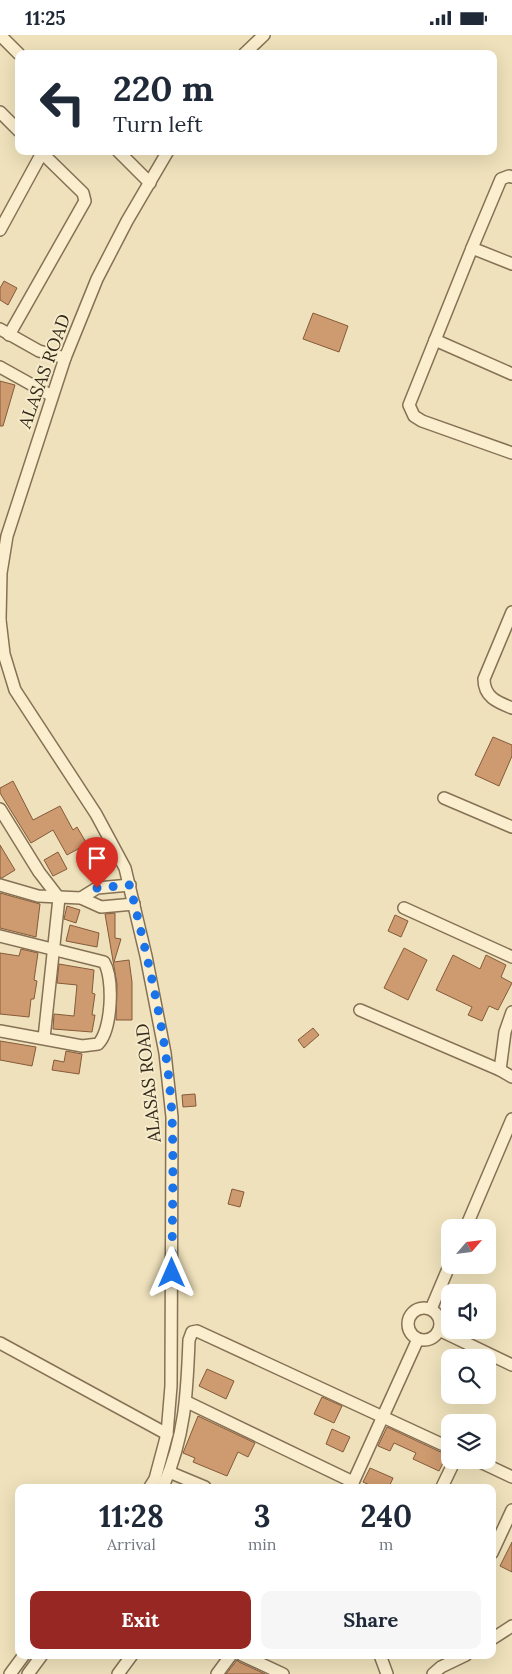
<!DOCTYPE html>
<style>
body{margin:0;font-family:Lora,serif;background:#f6f6f7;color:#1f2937;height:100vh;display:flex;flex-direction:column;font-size:19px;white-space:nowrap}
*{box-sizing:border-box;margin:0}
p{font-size:16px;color:#747a83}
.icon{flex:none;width:28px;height:28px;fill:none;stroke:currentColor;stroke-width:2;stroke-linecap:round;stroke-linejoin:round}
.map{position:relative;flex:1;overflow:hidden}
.sheet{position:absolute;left:15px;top:1449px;width:481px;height:175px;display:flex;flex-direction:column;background:#fff;border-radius:10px;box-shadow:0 5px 20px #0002}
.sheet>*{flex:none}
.banner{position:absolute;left:15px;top:15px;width:482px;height:105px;border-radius:10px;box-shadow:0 5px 20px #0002;background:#fff;color:#1f2937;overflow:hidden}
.needle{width:32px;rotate:62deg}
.controls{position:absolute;left:441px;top:1184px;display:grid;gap:10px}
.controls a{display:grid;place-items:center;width:55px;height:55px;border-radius:10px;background:#fff;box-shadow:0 5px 20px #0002;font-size:25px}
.pin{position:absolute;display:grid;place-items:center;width:42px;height:42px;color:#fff;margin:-51px -21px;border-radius:50% 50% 50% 0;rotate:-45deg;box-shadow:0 0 5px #0007}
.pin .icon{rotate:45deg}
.me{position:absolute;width:55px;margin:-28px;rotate:0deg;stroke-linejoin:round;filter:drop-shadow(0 0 4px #0008)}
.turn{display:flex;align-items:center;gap:18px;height:105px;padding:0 15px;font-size:22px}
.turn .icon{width:65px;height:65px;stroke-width:2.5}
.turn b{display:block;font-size:35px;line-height:42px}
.eta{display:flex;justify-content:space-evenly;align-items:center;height:85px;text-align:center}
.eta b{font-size:30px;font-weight:800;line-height:35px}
.primary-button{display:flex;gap:10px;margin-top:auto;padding:10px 15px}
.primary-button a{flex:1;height:58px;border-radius:10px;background:#962723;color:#fff;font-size:20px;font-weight:800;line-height:58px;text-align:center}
.primary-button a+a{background:#f6f6f7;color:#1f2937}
.status{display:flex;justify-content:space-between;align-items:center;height:35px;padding:0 25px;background:#fff;direction:ltr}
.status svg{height:14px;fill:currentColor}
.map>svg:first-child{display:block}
</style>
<div class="status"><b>11:25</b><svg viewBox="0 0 49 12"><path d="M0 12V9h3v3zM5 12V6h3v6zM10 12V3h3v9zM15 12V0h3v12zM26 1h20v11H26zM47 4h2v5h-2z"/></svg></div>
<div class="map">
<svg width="512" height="1639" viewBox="0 0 512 1639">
<rect width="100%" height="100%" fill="#eee1bb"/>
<g fill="#ce9a6f" stroke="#855b3a">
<polygon points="4,246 17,253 8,270 0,265 0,253"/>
<polygon points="313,278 348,291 339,317 303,304"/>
<polygon points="0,346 15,350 3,391 0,391"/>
<polygon points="493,702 512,710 512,721 499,751 475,740"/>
<polygon points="13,746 33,785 60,771 73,795 77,792 87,809 67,820 53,795 31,808 0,758 0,753"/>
<polygon points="0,810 15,835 2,843 0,843"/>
<polygon points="58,817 67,834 53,841 44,825"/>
<polygon points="0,858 40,869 36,902 0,893"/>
<polygon points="67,871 80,875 76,888 64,884"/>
<polygon points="115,878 115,903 121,904 114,927 129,925 132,947 132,985 116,985 117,949 105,879"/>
<polygon points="395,880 408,886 401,902 388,896"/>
<polygon points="70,890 99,898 97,912 66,906"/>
<polygon points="404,913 427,925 408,965 384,953"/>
<polygon points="21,914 38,918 34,945 37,946 34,964 31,964 29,982 0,979 0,918 19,921"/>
<polygon points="453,920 480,934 486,920 506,930 501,942 512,948 498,975 489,971 482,986 468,980 472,972 436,955"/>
<polygon points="59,929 94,935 92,958 95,959 92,980 95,980 92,997 53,994 54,979 74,981 77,950 57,948"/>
<polygon points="313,993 319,1000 304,1013 298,1005"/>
<polygon points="0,1006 36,1012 32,1031 0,1025"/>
<polygon points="66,1016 82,1019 79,1039 52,1035 54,1025 64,1027"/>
<polygon points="195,1059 196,1071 183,1072 182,1060"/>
<polygon points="232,1154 244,1157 240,1172 228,1169"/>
<polygon points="207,1334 234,1346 226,1364 199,1351"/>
<polygon points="322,1362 342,1371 334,1388 314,1379"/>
<polygon points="198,1381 255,1408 248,1422 238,1417 227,1441 193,1427 195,1423 183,1418"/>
<polygon points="387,1392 447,1420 439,1436 413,1424 416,1418 394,1408 390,1416 378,1411"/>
<polygon points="332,1394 350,1402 343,1417 326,1409"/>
<polygon points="370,1433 393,1443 389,1452 374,1452 363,1447"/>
<polygon points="512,1507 512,1537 500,1531"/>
<polygon points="237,1625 239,1627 265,1639 226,1639"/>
</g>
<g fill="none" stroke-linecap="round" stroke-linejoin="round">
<g stroke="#867155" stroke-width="14">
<g id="minor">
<polyline points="0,0 19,19"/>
<polyline points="244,19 264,0"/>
<polyline points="0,77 19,96"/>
<polyline points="118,116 150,148"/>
<polyline points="0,195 42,118"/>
<polyline points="472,213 501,144 509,141 512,142"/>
<polyline points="512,229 472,213 409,370 414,381 422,386 512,418"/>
<polyline points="0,294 39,316 65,323"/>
<polyline points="9,300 85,166 83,158 40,116"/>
<polyline points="435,305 512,339"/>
<polyline points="0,332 52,361"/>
<path d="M 512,577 L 484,644 C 484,662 497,667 512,673"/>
<polyline points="0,584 1,538 7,501 65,323 97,244 127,186 168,116"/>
<polyline points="0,585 4,619 15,655 96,779 125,833 146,921 165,1018 172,1082 171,1351 167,1399 155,1444 150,1452"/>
<polyline points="444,763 512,792"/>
<polyline points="0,774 39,837 59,863 44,1003"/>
<polyline points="0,850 38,861 81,863 101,872 134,869"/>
<polyline points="81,863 97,853 130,850"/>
<polyline points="404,873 512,922"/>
<path d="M 0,901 L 104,927 C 114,944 112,995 98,1009 L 82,1011 L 0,996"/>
<polyline points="360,975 500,1035"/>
<polyline points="512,977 505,997 500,1035 512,1042"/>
<polyline points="466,1192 512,1084"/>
<circle cx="424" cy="1289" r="16"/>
<polyline points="431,1274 450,1229"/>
<polyline points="439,1295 512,1330"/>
<polyline points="0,1308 167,1399"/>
<polyline points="187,1367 353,1447"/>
<polyline points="476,1425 512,1442"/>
<polyline points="169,1437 205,1452"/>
<path d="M 163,1452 C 185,1401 187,1360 189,1305 L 192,1297 L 197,1296 L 450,1413"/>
<polyline points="351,1452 418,1304"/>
<polyline points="442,1452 455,1425"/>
<polyline points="492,1518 512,1475"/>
<polyline points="492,1604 512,1591"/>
<polyline points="242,1620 283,1639"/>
<polyline points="380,1620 387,1639"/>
<polyline points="10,1639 24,1620"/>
<polyline points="28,1639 42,1620"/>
<polyline points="118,1639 132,1620"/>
<polyline points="217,1639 231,1620"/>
<polyline points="433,1639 441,1632 466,1620"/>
</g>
</g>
<use href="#minor" stroke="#faeece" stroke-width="11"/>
</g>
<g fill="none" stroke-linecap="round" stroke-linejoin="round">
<path stroke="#1a73e8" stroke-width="9" stroke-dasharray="0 16.2" d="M 97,853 L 130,850 C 148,927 168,1003 172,1082 C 174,1134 172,1186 172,1238"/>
</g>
<g text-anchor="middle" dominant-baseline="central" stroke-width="4" stroke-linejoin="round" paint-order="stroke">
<g font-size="18" fill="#34281a" stroke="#f6ebcb">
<text transform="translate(44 336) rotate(-70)">ALASAS ROAD</text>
<text transform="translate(148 1048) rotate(-96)">ALASAS ROAD</text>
</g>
</g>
</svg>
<div class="controls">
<a><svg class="needle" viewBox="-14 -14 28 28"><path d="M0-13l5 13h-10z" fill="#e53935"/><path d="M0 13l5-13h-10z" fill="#747a83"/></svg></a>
<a><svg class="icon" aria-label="sound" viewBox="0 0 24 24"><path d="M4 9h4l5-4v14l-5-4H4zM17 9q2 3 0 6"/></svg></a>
<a><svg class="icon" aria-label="search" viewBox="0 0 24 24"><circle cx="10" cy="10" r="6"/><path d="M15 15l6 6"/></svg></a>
<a><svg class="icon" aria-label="layers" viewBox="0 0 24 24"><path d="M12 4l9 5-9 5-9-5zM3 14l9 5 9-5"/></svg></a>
</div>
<div class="pin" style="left:97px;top:853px;background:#d93025"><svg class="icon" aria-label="arrive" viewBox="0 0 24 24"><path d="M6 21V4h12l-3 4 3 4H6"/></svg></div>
<svg class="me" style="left:172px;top:1238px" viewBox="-20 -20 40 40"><path d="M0-17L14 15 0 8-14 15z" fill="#1a73e8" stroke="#fff" stroke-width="4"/></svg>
<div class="banner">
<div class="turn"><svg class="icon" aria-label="left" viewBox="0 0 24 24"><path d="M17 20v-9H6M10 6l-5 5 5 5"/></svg><div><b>220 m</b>Turn left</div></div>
</div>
<section class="sheet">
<div class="eta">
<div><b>11:28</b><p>Arrival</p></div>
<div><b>3</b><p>min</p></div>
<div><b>240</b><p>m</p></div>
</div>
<div class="primary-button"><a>Exit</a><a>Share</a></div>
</section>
</div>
